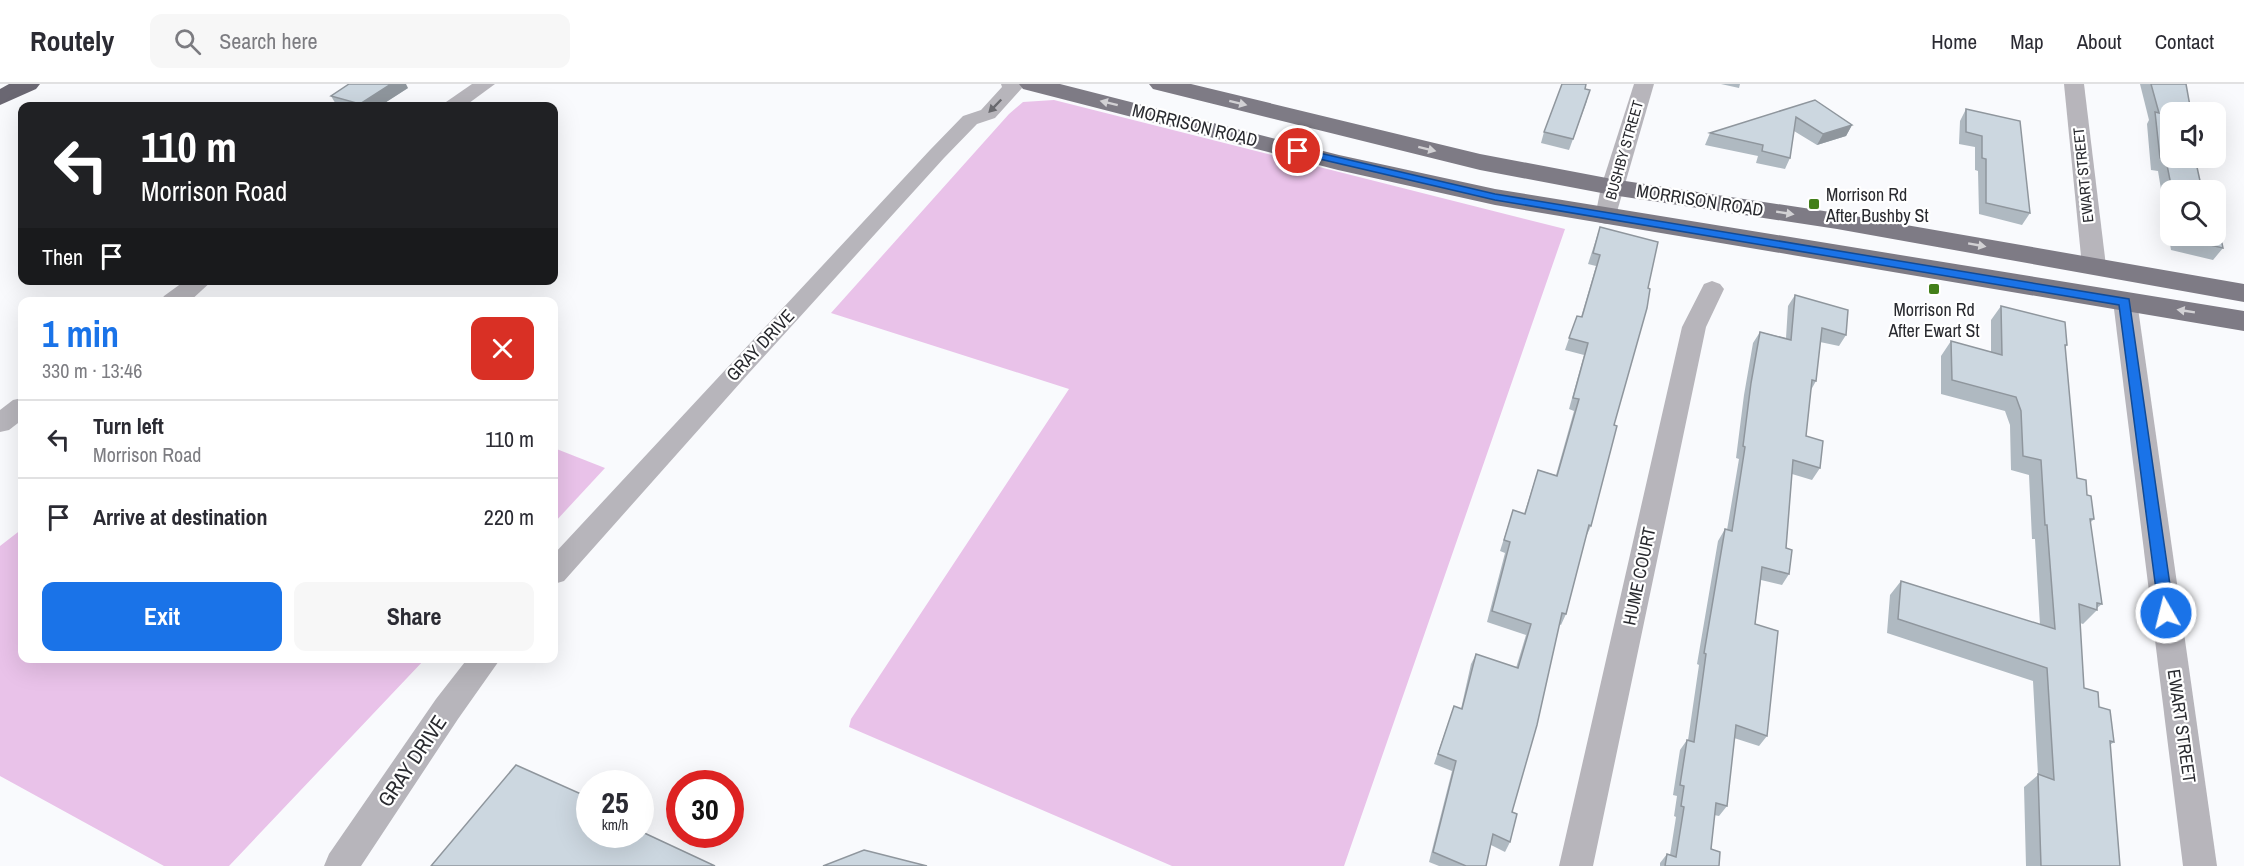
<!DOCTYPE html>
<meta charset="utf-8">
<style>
body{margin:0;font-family:"Archivo Narrow",sans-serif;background:#f7f7f7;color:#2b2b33;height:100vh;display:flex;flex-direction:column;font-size:22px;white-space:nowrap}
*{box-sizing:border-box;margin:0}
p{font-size:20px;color:#7c7c81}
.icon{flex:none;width:33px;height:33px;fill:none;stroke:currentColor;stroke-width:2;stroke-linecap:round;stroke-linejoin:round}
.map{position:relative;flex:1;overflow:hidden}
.panel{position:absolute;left:18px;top:213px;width:540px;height:366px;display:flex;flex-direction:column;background:#fff;border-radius:12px;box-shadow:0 6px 24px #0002}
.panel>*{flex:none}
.banner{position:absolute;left:18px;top:18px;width:540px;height:183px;border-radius:12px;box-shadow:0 6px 24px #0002;background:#202124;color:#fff;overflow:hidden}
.tools{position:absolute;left:2160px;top:18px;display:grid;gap:12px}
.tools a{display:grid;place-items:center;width:66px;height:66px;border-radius:12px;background:#fff;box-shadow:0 6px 24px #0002;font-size:30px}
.speed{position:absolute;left:576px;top:686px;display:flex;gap:12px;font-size:30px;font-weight:700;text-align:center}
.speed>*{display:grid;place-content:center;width:78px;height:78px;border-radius:50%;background:#fff;box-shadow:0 6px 24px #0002;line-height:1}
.speed small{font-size:15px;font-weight:400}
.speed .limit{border:9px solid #d22;background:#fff;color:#111}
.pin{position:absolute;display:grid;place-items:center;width:51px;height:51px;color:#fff;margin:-26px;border:3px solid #fff;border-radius:50%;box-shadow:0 2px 6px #0007}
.me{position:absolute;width:66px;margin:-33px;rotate:352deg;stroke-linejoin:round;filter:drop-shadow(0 0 4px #0008)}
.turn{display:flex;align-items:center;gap:21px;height:126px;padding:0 24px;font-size:27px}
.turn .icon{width:78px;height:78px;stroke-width:2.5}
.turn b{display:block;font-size:42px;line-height:51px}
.then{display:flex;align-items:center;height:57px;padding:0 24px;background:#0003;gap:12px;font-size:22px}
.round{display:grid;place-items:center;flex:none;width:63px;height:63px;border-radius:12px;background:#f7f7f7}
.summary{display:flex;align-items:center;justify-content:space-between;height:102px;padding:0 24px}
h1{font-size:36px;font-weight:800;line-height:45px;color:#1a73e8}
.button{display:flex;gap:12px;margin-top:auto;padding:12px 24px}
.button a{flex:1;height:69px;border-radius:12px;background:#1a73e8;color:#fff;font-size:24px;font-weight:800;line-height:69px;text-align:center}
.button a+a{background:#f7f7f7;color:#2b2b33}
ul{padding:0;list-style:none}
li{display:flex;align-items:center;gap:18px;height:78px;padding:0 24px;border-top:2px solid #e1e1e2}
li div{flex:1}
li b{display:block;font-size:22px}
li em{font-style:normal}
header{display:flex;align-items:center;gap:36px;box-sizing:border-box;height:84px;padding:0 30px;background:#fff;border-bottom:2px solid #e1e1e2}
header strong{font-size:28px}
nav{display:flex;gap:33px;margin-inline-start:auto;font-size:21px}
.search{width:420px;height:54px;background:#f7f7f7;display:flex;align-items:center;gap:15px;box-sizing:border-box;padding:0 21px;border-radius:12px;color:#7c7c81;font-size:22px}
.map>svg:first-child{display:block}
</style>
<header>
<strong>Routely</strong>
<div class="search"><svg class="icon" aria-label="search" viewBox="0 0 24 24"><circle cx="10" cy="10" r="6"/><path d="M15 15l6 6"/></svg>Search here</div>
<nav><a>Home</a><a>Map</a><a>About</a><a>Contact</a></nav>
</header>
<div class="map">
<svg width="2244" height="782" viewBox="0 0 2244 782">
<rect width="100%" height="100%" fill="#f9fafd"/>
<g fill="#e9c2e9">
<polygon points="1054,16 1565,145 1344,782 1172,782 849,643 851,635 1069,305 831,229 1009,30 1023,18"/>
<polygon points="554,364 605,384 554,439"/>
<polygon points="22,445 22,574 425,575 229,782 164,782 0,692 0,462"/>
</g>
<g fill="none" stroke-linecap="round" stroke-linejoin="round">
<g fill="#b7b5bb" fill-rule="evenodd">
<polygon points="472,0 495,0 465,22 443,22 446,18"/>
<polygon points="1001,0 1021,0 1022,4 995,34 977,40 944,74 749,289 564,497 554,500 554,470 930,66 963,32 981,26 1002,3"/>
<polygon points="1634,0 1654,0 1614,138 1606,140 1598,138 1595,133 1601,103"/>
<polygon points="2064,0 2084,0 2106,182 2102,187 2094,189 2086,187 2082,182"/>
<polygon points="186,196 213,196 189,218 160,218 164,212"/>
<polygon points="1712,197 1720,200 1724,205 1706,243 1593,782 1559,782 1682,243 1704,200"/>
<polygon points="2125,209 2133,211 2137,217 2217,782 2183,782 2113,217 2117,211"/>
<polygon points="22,314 22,336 9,346 0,348 0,326 13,316"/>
<polygon points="468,574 501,574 458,635 361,782 324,782 329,770 436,615"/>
</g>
<g fill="#7e7b85" fill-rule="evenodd">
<polygon points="1019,0 1060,0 1339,71 1495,105 2244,227 2244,247 1495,121 1338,86 1023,5"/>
<polygon points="1149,0 1191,0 1480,70 1612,95 1837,129 2244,200 2244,218 1837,145 1612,111 1480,86 1153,5"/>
</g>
<polygon fill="#6a6772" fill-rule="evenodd" points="9,0 40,0 36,5 0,21 0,5"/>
</g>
<g fill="#afb9c1">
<polygon points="1721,0 1740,0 1739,4"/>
<polygon points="2140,0 2186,0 2190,22 2186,28 2170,28 2202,106 2170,106 2170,152 2216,152 2223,164 2213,176 2171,166 2158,87 2151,86 2147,40 2149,36"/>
<polygon points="408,4 380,22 337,22 331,12"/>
<polygon points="1585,5 1587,17 1569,66 1541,59 1544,48"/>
<polygon points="1815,16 1852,41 1846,52 1817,61 1794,47 1790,74 1785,85 1756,79 1758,72 1705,61 1710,49"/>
<polygon points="1966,25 2030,129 2022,141 1979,130 1978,87 1975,86 1975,63 1959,60 1960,37"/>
<polygon points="1600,143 1614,341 1591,442 1586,453 1566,530 1561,541 1559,540 1512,728 1510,758 1505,768 1491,761 1486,782 1439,782 1429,778 1452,687 1434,680 1454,622 1461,625 1471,580 1476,570 1516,584 1526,551 1487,538 1505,469 1500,467 1513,426 1524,430 1538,386 1556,391 1574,327 1569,325 1584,271 1565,266 1577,232 1581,233 1596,182 1588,180"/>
<polygon points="1795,211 1846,251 1839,262 1820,258 1816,297 1811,306 1806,352 1820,384 1812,396 1792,390 1786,464 1789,490 1782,501 1761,496 1755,540 1767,652 1759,662 1734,654 1727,722 1719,732 1714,731 1711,765 1719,782 1660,782 1660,779 1667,770 1670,771 1676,733 1674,732 1677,712 1673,711 1680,666 1687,656 1688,656 1699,581 1697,580 1718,457 1725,445 1727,446 1739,375 1736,374 1744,311 1753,259 1760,248 1786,254 1788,222"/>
<polygon points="2001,222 2067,261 2065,264 2077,394 2087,411 2094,435 2090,439 2102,520 2097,524 2097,526 2083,540 2080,539 2084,604 2099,623 2114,658 2110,661 2120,782 2026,782 2024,703 2038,691 2033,597 1887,549 1890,511 1901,497 2040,541 2035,455 2032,455 2029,391 2011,386 2010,341 2005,327 1941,310 1941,272 1951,257 1991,268 1991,236"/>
</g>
<g fill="#8f969d">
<polygon points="391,0 406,0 408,4 380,22 362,22 360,20"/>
<polygon points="1852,41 1846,52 1817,61 1823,50"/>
</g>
<g fill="#ccd7e0" stroke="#8f969d" stroke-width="1.5">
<polygon points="349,0 391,0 360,20 331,12"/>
<polygon points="1562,0 1586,0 1585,5 1590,6 1573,55 1544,48"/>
<polygon points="2151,0 2186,0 2190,22 2182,20 2184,28 2170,28 2170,74 2195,74 2202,106 2172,106 2166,76 2160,74 2155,28 2159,29"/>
<polygon points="1815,16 1852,41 1823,50 1796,33 1790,74 1762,67 1763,61 1710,49"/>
<polygon points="1966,25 2020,37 2030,129 1986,119 1986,75 1982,74 1982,52 1966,48"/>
<polygon points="2216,131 2223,164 2180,154 2180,152 2216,152"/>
<polygon points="1600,143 1658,158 1648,204 1650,205 1647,224 1614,341 1617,342 1591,442 1589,441 1566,530 1562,529 1537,641 1512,728 1517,730 1510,758 1493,750 1486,782 1466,782 1433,768 1456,677 1438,670 1454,622 1462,625 1476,570 1518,584 1531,540 1492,527 1510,458 1504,456 1513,426 1525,430 1538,386 1557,392 1579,315 1573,314 1588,259 1569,254 1577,232 1582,233 1600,171 1593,169"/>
<polygon points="1795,211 1848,226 1846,251 1822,244 1816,297 1812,296 1806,352 1823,357 1820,384 1793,376 1786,464 1792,466 1789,490 1762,483 1755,540 1778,547 1767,652 1736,641 1727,722 1716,719 1711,765 1720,768 1719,782 1665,782 1667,770 1676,773 1684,723 1681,722 1684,702 1680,701 1687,656 1694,658 1706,570 1704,569 1725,445 1732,447 1745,363 1743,362 1751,299 1760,248 1791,256"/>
<polygon points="2001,222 2065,238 2067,261 2065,261 2077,394 2086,396 2087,411 2091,412 2094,435 2090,435 2102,520 2097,519 2097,526 2079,520 2084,604 2098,608 2099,623 2110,626 2114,658 2110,657 2120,782 2041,782 2038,690 2054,696 2047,584 1898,535 1901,497 2055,545 2047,441 2045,441 2041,376 2023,372 2021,327 2016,313 1952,296 1951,257 2002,271"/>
<polygon points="516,681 590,714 590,750 640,750 640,747 715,782 431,782"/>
<polygon points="864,766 927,782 823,782"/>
</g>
<defs><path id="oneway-solid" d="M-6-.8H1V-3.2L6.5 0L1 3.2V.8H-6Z" transform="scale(1.5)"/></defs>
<g fill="#d2d1d4">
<use href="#oneway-solid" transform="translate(1109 19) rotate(-166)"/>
<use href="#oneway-solid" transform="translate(1238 19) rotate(14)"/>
<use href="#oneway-solid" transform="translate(1427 65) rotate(14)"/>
<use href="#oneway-solid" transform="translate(1785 129) rotate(9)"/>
<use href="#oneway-solid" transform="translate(1977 161) rotate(10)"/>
<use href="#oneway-solid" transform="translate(2186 227) rotate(-171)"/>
</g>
<use fill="#69696e" href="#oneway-solid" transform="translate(995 22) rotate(134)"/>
<polygon fill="#1a73e8" stroke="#114b97" stroke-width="1.5" points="1298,64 1495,110 2129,215 2174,529 2172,534 2166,536 2161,534 2159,529 2119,221 1495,116 1294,69 1292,67"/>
<g fill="#437f1a" stroke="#fff" stroke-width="2">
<rect x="1808" y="114" width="12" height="12" rx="3"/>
<rect x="1928" y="199" width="12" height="12" rx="3"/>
</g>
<g text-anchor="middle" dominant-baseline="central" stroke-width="4.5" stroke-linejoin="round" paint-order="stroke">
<g font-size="15" fill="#292a2f" stroke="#fff">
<text transform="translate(1624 66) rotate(-74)">BUSHBY STREET</text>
<text transform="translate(2083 91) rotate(-96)">EWART STREET</text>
</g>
<g font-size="18" fill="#292a2f" stroke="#fff">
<text transform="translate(1195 41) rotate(14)">MORRISON ROAD</text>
<text transform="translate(1700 116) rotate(9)">MORRISON ROAD</text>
<text transform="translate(760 261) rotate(-47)">GRAY DRIVE</text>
<text transform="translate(1639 492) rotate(-78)">HUME COURT</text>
<text transform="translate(2182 642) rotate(82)">EWART STREET</text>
</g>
<g font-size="18" fill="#292a2f" stroke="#fff" text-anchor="start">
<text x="1826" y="110">Morrison Rd<tspan x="1826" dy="21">After Bushby St</tspan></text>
<text x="1934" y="225" text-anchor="middle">Morrison Rd<tspan x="1934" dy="21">After Ewart St</tspan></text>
</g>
<g font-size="21" fill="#292a2f" stroke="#fff">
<text transform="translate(412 677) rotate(-56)">GRAY DRIVE</text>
</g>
</g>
</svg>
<div class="tools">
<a><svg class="icon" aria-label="sound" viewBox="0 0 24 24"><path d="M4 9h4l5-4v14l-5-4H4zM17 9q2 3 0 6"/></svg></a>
<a><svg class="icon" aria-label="search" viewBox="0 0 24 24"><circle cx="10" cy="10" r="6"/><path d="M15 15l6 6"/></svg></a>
</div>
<div class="speed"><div>25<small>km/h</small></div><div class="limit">30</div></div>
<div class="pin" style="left:1298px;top:67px;background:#d93025"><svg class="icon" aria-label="arrive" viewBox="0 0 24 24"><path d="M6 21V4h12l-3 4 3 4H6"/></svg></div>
<svg class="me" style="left:2166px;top:529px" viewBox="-20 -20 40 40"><circle r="17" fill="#1a73e8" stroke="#fff" stroke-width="3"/><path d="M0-11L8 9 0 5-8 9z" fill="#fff"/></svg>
<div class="banner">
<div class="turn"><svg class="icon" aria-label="left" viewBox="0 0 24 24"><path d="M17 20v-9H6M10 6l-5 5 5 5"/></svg><div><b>110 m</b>Morrison Road</div></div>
<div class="then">Then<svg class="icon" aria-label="arrive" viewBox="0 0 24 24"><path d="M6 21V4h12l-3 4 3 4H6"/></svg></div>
</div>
<section class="panel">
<div class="summary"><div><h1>1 min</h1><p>330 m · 13:46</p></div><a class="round" style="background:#d93025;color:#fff"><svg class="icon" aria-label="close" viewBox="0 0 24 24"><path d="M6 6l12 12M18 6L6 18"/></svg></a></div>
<ul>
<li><svg class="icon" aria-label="left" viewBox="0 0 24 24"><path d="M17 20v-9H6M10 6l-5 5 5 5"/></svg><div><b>Turn left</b><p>Morrison Road</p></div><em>110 m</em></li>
<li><svg class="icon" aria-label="arrive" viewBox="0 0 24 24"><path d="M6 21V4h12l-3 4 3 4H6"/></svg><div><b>Arrive at destination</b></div><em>220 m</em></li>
</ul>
<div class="button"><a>Exit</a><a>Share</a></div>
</section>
</div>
